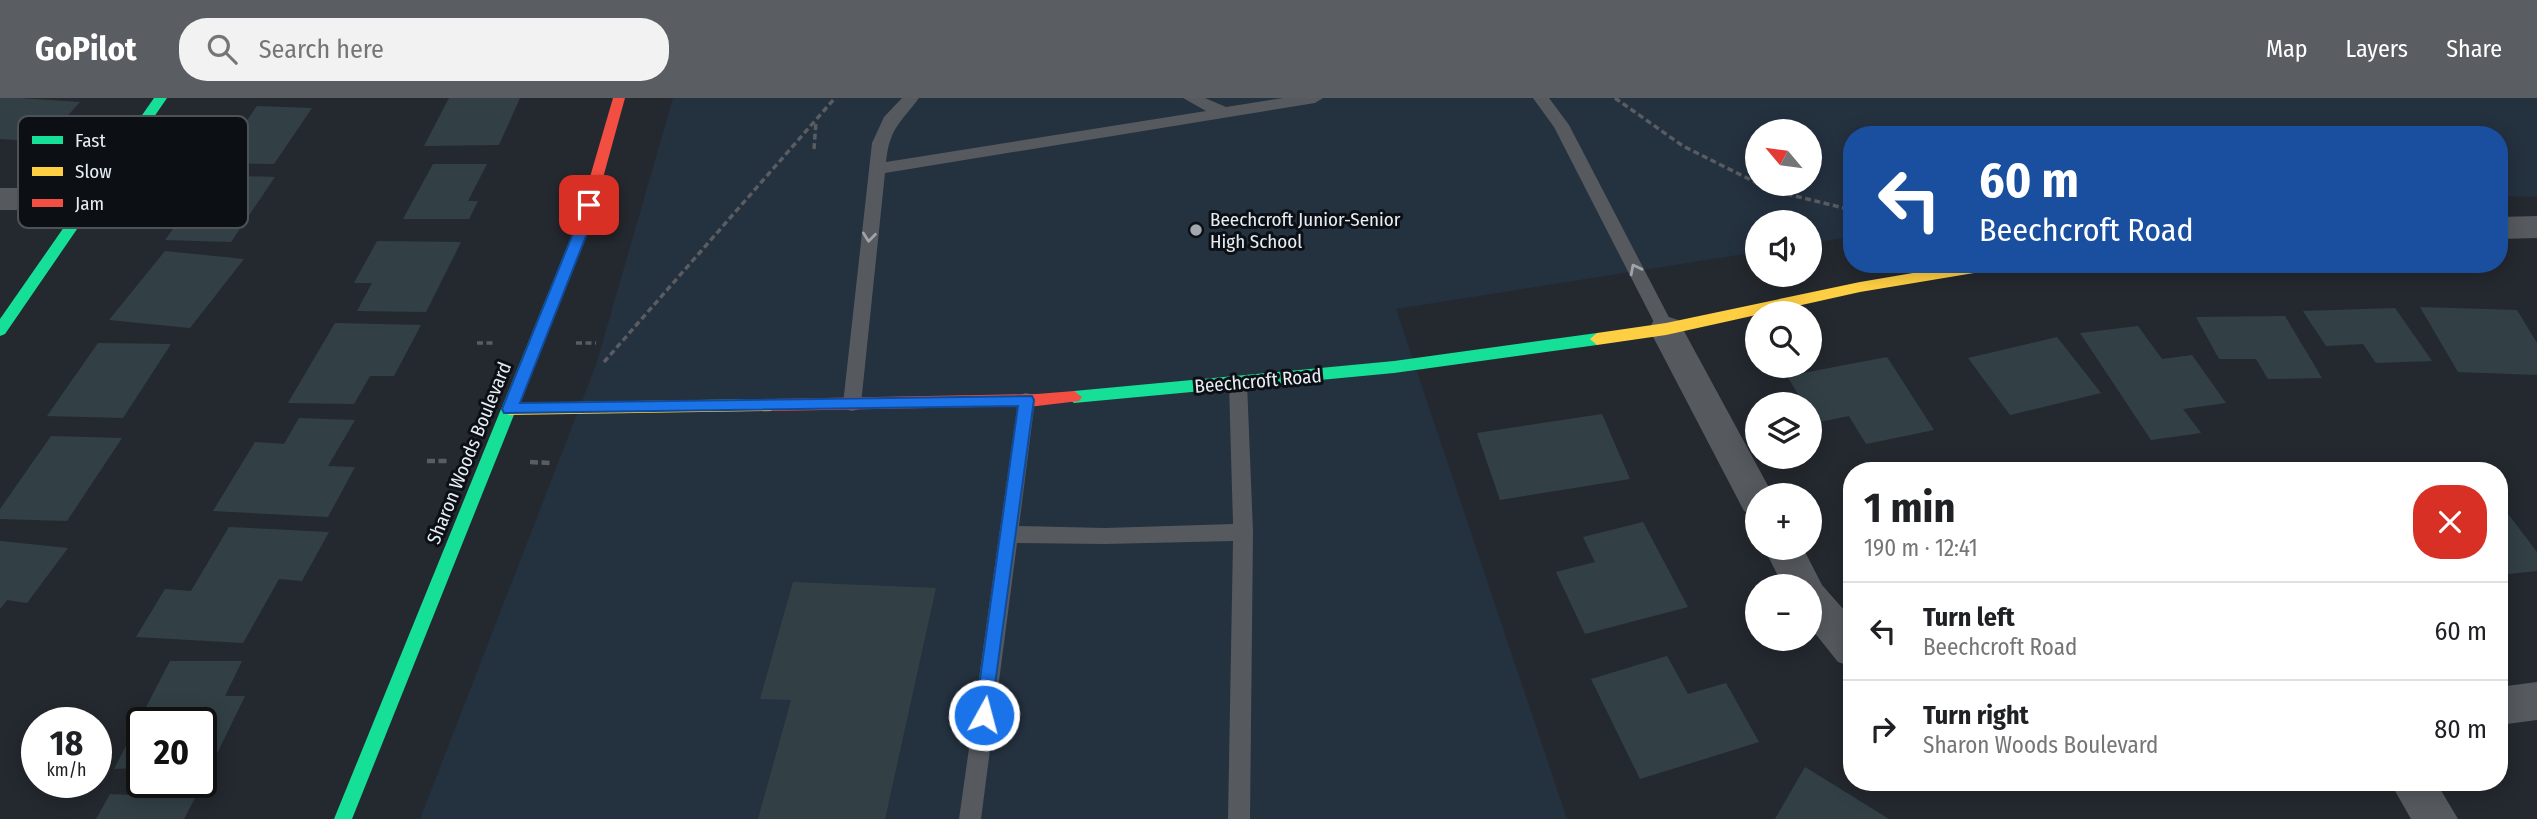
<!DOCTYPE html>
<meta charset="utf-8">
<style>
body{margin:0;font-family:"Fira Sans Condensed",sans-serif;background:#f2f2f2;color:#202124;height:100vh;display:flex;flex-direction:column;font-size:26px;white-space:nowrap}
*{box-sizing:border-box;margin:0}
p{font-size:23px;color:#757577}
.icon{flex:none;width:38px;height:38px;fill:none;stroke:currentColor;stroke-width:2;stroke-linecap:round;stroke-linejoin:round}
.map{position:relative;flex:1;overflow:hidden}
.drawer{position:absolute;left:1843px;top:364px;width:665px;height:329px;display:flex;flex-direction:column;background:#fff;border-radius:28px;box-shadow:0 4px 18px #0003}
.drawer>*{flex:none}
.banner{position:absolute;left:1843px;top:28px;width:665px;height:147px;border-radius:28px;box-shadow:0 4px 18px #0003;background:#1a4fa0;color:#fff;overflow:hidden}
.needle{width:46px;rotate:299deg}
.tools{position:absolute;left:1745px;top:21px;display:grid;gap:14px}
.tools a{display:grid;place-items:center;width:77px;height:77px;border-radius:50%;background:#fff;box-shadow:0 4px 18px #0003;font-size:35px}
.speed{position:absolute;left:21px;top:609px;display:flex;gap:14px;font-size:35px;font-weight:700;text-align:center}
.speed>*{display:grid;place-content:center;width:91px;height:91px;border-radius:50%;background:#fff;box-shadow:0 4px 18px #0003;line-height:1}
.speed small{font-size:18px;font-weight:400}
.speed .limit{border:4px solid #111;border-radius:10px;background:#fff;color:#111}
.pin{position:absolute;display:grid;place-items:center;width:60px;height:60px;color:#fff;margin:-30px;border-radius:14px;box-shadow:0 4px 10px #0006}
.me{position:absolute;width:77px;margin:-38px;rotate:7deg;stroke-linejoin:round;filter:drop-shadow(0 0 5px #0008)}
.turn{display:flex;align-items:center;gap:24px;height:147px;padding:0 21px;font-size:32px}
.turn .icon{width:91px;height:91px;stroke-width:2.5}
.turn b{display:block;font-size:49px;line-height:60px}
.round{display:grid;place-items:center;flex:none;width:74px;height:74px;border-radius:28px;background:#f2f2f2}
.headline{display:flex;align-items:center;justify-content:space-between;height:119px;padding:0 21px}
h1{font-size:42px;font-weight:700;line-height:52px}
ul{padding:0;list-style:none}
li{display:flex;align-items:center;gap:21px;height:98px;padding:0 21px;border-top:2px solid #e0e0e0}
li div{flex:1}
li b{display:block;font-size:26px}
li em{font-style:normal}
header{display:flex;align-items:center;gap:42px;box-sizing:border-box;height:98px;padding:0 35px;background:#5a5e63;color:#fff}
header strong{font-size:33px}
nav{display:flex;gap:38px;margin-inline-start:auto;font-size:24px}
.search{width:490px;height:63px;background:#f2f2f2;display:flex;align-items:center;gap:18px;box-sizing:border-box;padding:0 24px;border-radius:28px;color:#757577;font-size:26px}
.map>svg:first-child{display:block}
</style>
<header>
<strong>GoPilot</strong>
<div class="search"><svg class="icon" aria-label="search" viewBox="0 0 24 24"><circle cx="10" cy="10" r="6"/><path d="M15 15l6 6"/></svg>Search here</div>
<nav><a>Map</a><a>Layers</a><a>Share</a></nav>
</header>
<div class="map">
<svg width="2537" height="721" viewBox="0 0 2537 721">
<rect width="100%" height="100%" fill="#24292f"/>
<path fill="#24313f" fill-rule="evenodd" d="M 673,0 L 2537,0 L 2537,99 L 2499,98 L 2499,37 L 1852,37 L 1851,139 L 1810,145 L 1810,124 L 1757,124 L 1757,154 L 1396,211 L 1567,721 L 420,721 L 596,267 ZM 1757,33 L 1810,33 L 1810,86 L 1757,86 Z"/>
<g fill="#324046">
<polygon points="0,0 20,0 80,4 44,44 0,41"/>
<polygon points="449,0 520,0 499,47 424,48"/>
<polygon points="257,8 312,10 274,66 217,65"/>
<polygon points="433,66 487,66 468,103 478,103 469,121 403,121"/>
<polygon points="212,77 275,79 231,144 165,142"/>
<polygon points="377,143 461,144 426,214 357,213 372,185 354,185"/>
<polygon points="165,153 244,161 190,230 109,222"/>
<polygon points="2420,209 2517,212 2537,245 2537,277 2458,274"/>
<polygon points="2395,210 2432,263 2376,265 2363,246 2326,248 2303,213"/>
<polygon points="2285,218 2322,280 2268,281 2256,261 2219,261 2196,219"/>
<polygon points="335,225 421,227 394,278 370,278 354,306 288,305"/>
<polygon points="2138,228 2162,261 2192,257 2226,305 2183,311 2201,335 2151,342 2080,235"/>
<polygon points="2057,239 2101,295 2010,317 1968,260"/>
<polygon points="98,245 171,246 123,320 47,318"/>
<polygon points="1887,259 1934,332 1866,346 1849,318 1815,325 1810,316 1810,306 1804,306 1787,278"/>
<polygon points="1602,316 1630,381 1500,402 1477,335"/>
<polygon points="299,320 355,322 328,368 355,369 328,419 213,413 255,344 284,346"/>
<polygon points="51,338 122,340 67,423 0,421 0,411"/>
<polygon points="1936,365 1940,373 1895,373 1895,371"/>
<polygon points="2499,404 2537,454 2537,473 2499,477"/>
<polygon points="1643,424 1688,509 1585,536 1556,474 1595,464 1583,439"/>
<polygon points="229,429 329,434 302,483 279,481 243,545 136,539 165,491 191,493"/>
<polygon points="0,443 68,450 27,505 7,502 0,511"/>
<polygon points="793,484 936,490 885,721 758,721 791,602 760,601"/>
<polygon points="1667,558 1688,596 1726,585 1759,644 1640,681 1591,581"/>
<polygon points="170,563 242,563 225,598 245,598 210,670 201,670 201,625 142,625 142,670 114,671"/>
<polygon points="1805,669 1889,721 1775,721"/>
<polygon points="110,696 195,700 184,721 96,721"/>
</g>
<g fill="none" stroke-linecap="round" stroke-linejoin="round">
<g stroke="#595c60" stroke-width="3.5" stroke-dasharray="6 3.5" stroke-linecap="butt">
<polyline points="1615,0 1683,48 1757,85"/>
<polyline points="814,51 816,24"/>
<polyline points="1760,86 1783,95 1852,112"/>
<polyline points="477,245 494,245"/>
<polyline points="576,245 596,245"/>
<polyline points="604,264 835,0"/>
</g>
<g stroke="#595c60" stroke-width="4.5" stroke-dasharray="8 3.5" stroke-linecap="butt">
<polyline points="427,363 447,363"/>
<polyline points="530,364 551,365"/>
</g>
<g fill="#565a5f" fill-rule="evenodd">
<path d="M 902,0 L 919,0 C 900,26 890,29 886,64 L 1206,13 L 1183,0 L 1205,0 L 1226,9 L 1283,0 L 1323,0 L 1315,5 L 885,75 L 861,306 L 859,311 L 852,313 L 845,311 L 843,306 L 872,45 L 884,19 Z"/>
<polygon points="1533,0 1549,0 1569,27 1675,231 1672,236 1660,236 1554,29"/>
<polygon points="1238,278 1245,280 1247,285 1253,434 1250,721 1228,721 1233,443 1105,446 1017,445 981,721 959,721 1019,297 1026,295 1033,297 1035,302 1019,428 1105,430 1233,426 1229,285 1231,280"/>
</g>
<g fill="#565a5f" fill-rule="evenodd">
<polygon points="0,90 90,90 101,93 106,101 101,109 90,112 0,112"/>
<polygon points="2537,118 2537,140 2499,141 2499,119"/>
<polygon points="1666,218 1678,222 1773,397 1757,397 1757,418 1744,413 1649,231 1654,222"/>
<polygon points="1764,450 1803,450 1822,487 1852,521 1852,569 1838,564 1810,529 1810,488 1783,488"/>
<polygon points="2537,584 2537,622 2499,627 2499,589"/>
<polygon points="2390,684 2436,684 2458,721 2411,721"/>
</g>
<g fill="#16e098" fill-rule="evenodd">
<polygon points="154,0 167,0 5,236 0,238 0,221"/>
<polygon points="583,122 590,127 352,721 334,721 576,127"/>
<polygon points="1597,235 1604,241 1597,247 1394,275 1074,305 1066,299 1074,293 1394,263"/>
</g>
<g fill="#ffcf43" fill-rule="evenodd">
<polygon points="1966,166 2005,166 1998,171 1860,194 1666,237 1597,247 1590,241 1597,235 1666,225 1860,184"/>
<polygon points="772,301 780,307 772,313 509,317 501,311 509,305"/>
</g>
<g fill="#f24e42" fill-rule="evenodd">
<polygon points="613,0 625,0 590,127 583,132 576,127"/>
<polygon points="1074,293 1082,299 1079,303 1037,308 772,313 764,307 772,301 1037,296"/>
</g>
</g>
<defs><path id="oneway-chevron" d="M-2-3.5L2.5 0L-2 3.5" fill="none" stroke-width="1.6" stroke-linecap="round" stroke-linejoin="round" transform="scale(1.75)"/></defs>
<g stroke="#9ea4aa">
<use href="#oneway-chevron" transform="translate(869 139) rotate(96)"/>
<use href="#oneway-chevron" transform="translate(1635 171) rotate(-117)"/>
</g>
<polygon fill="#1a73e8" stroke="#114b97" stroke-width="2" points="589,102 596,107 588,133 520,305 1032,298 1034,302 990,623 984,626 977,623 975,617 1018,308 504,315 502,311 574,133 582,107"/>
<circle fill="#a2a8af" stroke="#0c1015" stroke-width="2.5" cx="1196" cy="132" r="7"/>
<g text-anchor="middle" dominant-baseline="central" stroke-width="6" stroke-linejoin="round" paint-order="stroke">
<g font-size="19" fill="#e6edf4" stroke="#0c1015" text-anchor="start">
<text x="1210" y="121">Beechcroft Junior-Senior<tspan x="1210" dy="22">High School</tspan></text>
</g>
<g font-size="19" fill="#e6edf4" stroke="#0c1015">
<text transform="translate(1258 283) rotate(-5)">Beechcroft Road</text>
<text transform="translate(469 355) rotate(-68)">Sharon Woods Boulevard</text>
</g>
</g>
<rect x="18" y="18" width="230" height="112" rx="10" fill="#0c1015" stroke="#4d5258" stroke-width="2"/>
<rect x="32" y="38" width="31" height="8" fill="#16e098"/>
<rect x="32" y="69" width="31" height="9" fill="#ffcf43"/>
<rect x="32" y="101" width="31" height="8" fill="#f24e42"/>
<g font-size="19" fill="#e6edf4">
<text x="75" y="49">Fast</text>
<text x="75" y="80">Slow</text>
<text x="75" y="112">Jam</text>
</g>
</svg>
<div class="tools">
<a><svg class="needle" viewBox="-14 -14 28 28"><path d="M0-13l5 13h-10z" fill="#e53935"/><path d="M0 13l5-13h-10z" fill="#757577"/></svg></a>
<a><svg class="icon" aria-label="sound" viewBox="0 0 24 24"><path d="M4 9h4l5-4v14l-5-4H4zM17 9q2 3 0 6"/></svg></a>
<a><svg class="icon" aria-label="search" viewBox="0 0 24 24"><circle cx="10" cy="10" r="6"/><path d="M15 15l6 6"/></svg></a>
<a><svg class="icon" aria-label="layers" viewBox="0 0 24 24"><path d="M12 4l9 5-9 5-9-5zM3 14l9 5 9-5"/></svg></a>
<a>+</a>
<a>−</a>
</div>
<div class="speed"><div>18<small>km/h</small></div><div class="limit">20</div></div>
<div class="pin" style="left:589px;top:107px;background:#d93025"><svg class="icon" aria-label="arrive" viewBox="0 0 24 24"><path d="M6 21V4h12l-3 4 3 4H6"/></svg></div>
<svg class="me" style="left:984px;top:617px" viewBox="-20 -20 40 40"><circle r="17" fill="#1a73e8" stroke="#fff" stroke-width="3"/><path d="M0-11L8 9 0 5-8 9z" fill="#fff"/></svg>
<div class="banner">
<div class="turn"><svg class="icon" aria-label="left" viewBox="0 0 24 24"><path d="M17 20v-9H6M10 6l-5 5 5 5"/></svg><div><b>60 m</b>Beechcroft Road</div></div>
</div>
<section class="drawer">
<div class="headline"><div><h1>1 min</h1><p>190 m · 12:41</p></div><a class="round" style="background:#d93025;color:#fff"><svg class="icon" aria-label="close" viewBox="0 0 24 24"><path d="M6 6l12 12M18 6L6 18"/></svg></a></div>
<ul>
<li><svg class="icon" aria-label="left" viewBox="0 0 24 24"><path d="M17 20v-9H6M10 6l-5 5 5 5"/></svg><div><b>Turn left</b><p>Beechcroft Road</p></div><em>60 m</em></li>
<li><svg class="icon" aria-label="right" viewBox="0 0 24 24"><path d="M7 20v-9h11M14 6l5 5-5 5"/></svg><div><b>Turn right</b><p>Sharon Woods Boulevard</p></div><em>80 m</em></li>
</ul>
</section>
</div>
